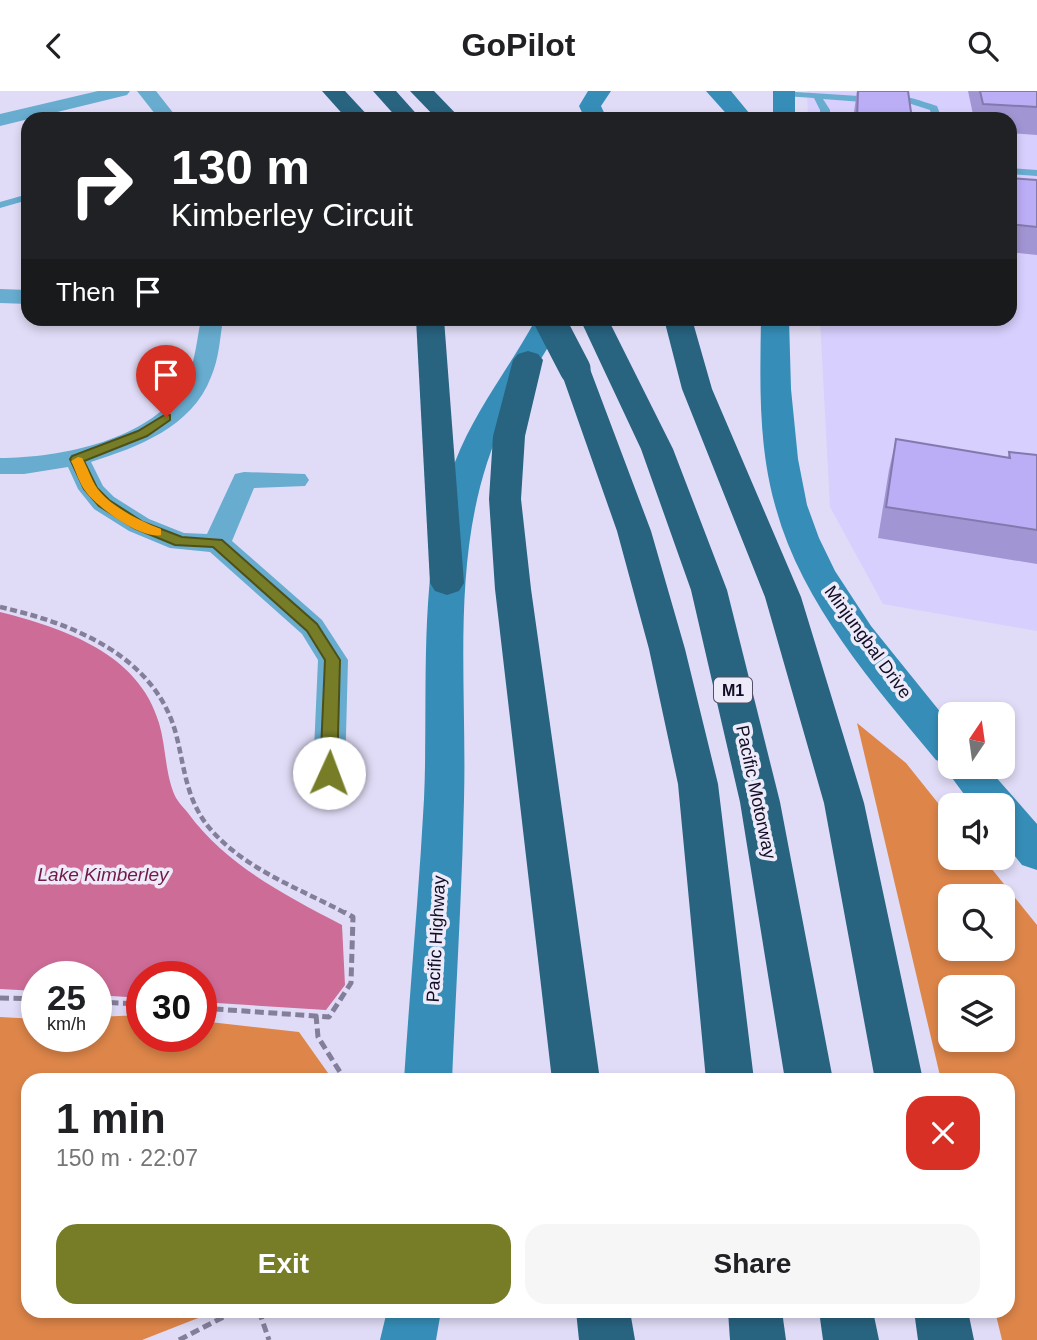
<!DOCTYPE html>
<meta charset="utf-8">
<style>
body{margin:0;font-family:Arial,sans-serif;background:#f6f6f6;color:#202124;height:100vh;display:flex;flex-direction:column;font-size:26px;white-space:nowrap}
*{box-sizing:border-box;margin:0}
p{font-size:23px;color:#757577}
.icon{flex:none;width:38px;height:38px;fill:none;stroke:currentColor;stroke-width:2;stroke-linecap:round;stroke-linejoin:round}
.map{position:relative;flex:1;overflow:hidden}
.sheet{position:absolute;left:21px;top:982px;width:994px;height:245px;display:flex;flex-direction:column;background:#fff;border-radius:21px;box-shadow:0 4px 10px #0003}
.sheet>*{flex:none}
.banner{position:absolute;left:21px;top:21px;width:996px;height:214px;border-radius:21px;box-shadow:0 4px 10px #0003;background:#202124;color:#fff;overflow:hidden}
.needle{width:46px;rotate:13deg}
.tools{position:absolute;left:938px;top:611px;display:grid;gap:14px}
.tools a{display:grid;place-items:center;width:77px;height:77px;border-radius:14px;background:#fff;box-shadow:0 4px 10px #0003;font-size:35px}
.speed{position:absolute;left:21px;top:870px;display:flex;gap:14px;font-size:35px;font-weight:700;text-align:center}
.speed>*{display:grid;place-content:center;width:91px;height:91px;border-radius:50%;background:#fff;box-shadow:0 4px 10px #0003;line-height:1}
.speed small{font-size:18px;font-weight:400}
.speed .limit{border:10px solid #d22;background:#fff;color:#111}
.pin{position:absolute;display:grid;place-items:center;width:60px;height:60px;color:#fff;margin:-72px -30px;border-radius:50% 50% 50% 0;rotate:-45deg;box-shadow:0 0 7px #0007}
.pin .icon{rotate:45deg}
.me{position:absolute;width:77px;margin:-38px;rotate:2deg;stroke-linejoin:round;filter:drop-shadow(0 0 5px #0008)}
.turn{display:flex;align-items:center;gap:24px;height:147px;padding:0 35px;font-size:32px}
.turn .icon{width:91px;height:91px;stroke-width:2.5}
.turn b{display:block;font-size:49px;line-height:60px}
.then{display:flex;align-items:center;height:66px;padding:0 35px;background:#0003;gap:14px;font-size:26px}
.round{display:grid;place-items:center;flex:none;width:74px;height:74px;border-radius:21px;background:#f6f6f6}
.headline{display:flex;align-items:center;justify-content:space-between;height:119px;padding:0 35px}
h1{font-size:42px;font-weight:700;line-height:52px}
.action{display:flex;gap:14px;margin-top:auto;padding:14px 35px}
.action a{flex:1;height:80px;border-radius:21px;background:#777d27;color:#fff;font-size:28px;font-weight:700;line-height:80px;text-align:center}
.action a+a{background:#f6f6f6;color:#202124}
header{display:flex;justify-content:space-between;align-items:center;height:91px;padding:0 35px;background:#fff;font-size:32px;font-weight:700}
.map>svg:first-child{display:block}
</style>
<header><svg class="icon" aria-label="back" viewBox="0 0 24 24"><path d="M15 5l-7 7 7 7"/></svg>GoPilot<svg class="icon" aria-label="search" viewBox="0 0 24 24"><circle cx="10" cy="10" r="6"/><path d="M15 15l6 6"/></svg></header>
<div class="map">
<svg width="1037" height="1249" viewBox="0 0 1037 1249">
<rect width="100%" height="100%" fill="#e0dcf7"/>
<polygon fill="#d7cffd" points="807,0 1037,0 1037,540 883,513 830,416 820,228 1010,228 1010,28 808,28"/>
<g fill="#de864a" fill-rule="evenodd">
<path d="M 857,632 L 906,672 L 950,727 L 950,766 L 983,767 L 1037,834 L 1037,1249 L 1002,1249 L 995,1220 L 1008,1220 L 1008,989 L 941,989 ZM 950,805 L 1003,805 L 1003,858 L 950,858 ZM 951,896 L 1003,896 L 1003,948 L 950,948 Z"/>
<polygon points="142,924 142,945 201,945 201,930 299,941 333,989 28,989 28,1220 216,1220 142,1249 0,1249 0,926 37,928 37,945 96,945 96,926"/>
</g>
<path fill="#cd6c97" d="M 0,521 C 63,537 139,562 159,632 C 166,655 165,683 175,705 C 178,711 184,717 188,722 C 227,775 285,804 342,834 L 345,894 L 326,919 L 201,911 L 201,886 L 142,886 L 142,907 L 96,904 L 96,886 L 37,886 L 37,900 L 0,898 Z"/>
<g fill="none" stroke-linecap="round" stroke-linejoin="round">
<path stroke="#847f99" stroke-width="4.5" stroke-dasharray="7 3.5" stroke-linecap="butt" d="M 0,516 C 71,532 155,564 176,643 C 185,678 186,711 212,740 C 248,780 301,798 347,823"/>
<g stroke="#847f99" stroke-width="5" stroke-dasharray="9 4.5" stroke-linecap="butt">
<polyline points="0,907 37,908"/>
<polyline points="96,911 142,913"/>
<polyline points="201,917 329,926 351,892 353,826 344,821"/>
<polyline points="316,924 318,946 345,989"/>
<polyline points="259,1220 269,1249"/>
<polyline points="179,1249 235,1220"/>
</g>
<g fill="#68accf" fill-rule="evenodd">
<path d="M 781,0 L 874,6 C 895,0 916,8 937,15 L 942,28 L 932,28 L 930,19 L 905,11 L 892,3 L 876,12 L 823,8 L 830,19 L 830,28 L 820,28 L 820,19 L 814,7 L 784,5 L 780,2 Z"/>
<polygon points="1010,77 1037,79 1037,85 1010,83"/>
<polygon points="28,103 28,109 0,117 0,111"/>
</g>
<g fill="#68accf" fill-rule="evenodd">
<polygon points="98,0 130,0 127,4 0,35 0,23"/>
<polygon points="137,0 156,0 178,28 159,28"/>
<polygon points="0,198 28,199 28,213 0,212"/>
<path d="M 201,228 L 223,228 C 220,247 219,268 211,286 C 192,336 138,356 91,371 L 103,395 L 114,406 L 149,428 L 184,442 L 207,443 L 235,383 L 244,381 L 305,383 L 309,389 L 305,395 L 254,397 L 232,450 L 322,529 L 348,569 L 345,682 L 341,691 L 329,694 L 317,691 L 313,682 L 318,569 L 302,543 L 210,461 L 170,457 L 129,440 L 94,418 L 78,398 L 68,376 L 24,383 L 0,383 L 0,367 C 59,367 155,349 186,290 C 195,272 197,248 201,228 Z"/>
</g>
<g fill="#368eb8" fill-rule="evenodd">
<polygon points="588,0 611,0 601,15 607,28 585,28 579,15"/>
<polygon points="706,0 731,0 754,28 731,28"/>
<rect x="773" y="0" width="22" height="28"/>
<path d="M 536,228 L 564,228 C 539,276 503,320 487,372 C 452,480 467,597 464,709 C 462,802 456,895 452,989 L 404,989 C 410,895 419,802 424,708 C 429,597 416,477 455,371 C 475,319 510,276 536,228 Z"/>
<path d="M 761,228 L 789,228 L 791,298 L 798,368 L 807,414 L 819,447 L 835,480 L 871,535 L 950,633 L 950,676 L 987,676 L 1037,733 L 1037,779 L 1022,774 L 1003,750 L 1003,714 L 972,714 L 944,676 L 946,673 L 936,669 C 873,593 801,512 775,414 C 758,354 760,290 761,228 Z"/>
<polygon points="387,1220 441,1220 436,1249 380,1249"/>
</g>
<g fill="#286380" fill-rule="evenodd">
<polygon points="322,0 345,0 371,28 347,28"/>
<polygon points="373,0 396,0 421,28 398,28"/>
<polygon points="410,0 434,0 461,28 437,28"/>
<polygon points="416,228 444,228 464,492 459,500 447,504 435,500 430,492"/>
<polygon points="580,228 608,228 673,358 727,499 780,711 833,989 785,989 740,711 691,499 641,358"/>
<polygon points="664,228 692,228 712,298 801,506 864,712 923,989 875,989 824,712 765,506 682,298"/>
<polygon points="528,260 538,263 543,269 525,345 521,408 531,498 600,989 552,989 495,498 489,408 493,345 513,269 518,263"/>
<polygon points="575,269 585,272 590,278 651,440 685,558 718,693 754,989 706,989 678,693 649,558 617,440 560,278 565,272"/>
<polygon points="576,1220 630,1220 635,1249 579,1249"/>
<polygon points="728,1220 782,1220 786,1249 730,1249"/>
<polygon points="819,1220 873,1220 879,1249 823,1249"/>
<polygon points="914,1220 968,1220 974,1249 918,1249"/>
</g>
<polyline stroke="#286380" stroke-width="31" points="549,228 575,278"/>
</g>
<g fill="#a295d4">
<polygon points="857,0 908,0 912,28 853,28"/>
<polygon points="968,0 1037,0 1037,44 1010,42 1010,28 974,28"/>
<polygon points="1010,87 1037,89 1037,164 1010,161"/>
<polygon points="896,348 1008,367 1009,361 1037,364 1037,473 878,447 889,379"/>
</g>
<g fill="#bcadf7" stroke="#8479ad" stroke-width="2">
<polygon points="858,0 908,0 912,28 857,28"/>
<polygon points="980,0 1037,0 1037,16 983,13"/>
<polygon points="1010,87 1037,89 1037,136 1010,133"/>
<polygon points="896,348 1010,367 1009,361 1037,364 1037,439 886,416"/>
</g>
<polygon fill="#777d27" stroke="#4d5119" stroke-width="2" points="166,323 170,324 170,329 147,345 84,370 97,397 109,409 143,431 182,446 222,449 317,533 340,569 337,682 335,687 329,688 320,682 325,569 307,540 213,456 175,454 134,437 99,415 84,398 70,368 72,365 138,340"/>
<path fill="#f59e0b" d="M 78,366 L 82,367 C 88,377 91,388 97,397 C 111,416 140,430 161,438 L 161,444 C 142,449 97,416 86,401 C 79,392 76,380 71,370 Z"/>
<g text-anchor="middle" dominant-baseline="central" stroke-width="7" stroke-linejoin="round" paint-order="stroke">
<rect fill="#edebf9" stroke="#544f64" stroke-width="2" x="714" y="586.5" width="38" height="25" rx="5"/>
<g font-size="16" font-weight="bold" fill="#120c24">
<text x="733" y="599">M1</text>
</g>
<g font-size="18" fill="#120c24" stroke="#edebf9">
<text transform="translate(868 551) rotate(54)">Minjungbal Drive</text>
<text transform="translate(756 701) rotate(78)">Pacific Motorway</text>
<text transform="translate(436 848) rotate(-87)">Pacific Highway</text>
</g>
<g font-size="19" font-style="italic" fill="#711947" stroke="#edebf9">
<text x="103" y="783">Lake Kimberley</text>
</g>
</g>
</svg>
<div class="tools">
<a><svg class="needle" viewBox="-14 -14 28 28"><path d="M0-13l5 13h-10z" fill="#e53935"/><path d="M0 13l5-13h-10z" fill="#757577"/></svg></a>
<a><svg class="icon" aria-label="sound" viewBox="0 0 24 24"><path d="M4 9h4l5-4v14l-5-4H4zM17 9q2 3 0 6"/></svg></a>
<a><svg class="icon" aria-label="search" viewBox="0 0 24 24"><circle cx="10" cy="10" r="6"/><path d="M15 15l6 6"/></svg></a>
<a><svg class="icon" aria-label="layers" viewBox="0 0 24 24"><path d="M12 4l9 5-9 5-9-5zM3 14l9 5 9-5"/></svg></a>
</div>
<div class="speed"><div>25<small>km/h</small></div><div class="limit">30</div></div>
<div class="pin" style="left:166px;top:326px;background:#d93025"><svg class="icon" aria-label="arrive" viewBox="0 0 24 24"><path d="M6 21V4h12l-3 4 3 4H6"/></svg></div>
<svg class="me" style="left:329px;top:682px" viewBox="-20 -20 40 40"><circle r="19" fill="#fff"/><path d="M0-13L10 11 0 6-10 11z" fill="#777d27"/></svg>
<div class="banner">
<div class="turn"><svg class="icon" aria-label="right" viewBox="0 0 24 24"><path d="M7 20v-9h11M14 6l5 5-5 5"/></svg><div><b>130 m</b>Kimberley Circuit</div></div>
<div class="then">Then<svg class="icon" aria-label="arrive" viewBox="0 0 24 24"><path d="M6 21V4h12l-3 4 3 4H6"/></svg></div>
</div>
<section class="sheet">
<div class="headline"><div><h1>1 min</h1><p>150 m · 22:07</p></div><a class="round" style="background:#d93025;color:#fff"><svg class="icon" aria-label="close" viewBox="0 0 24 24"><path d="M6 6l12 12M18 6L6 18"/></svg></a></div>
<div class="action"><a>Exit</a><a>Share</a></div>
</section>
</div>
